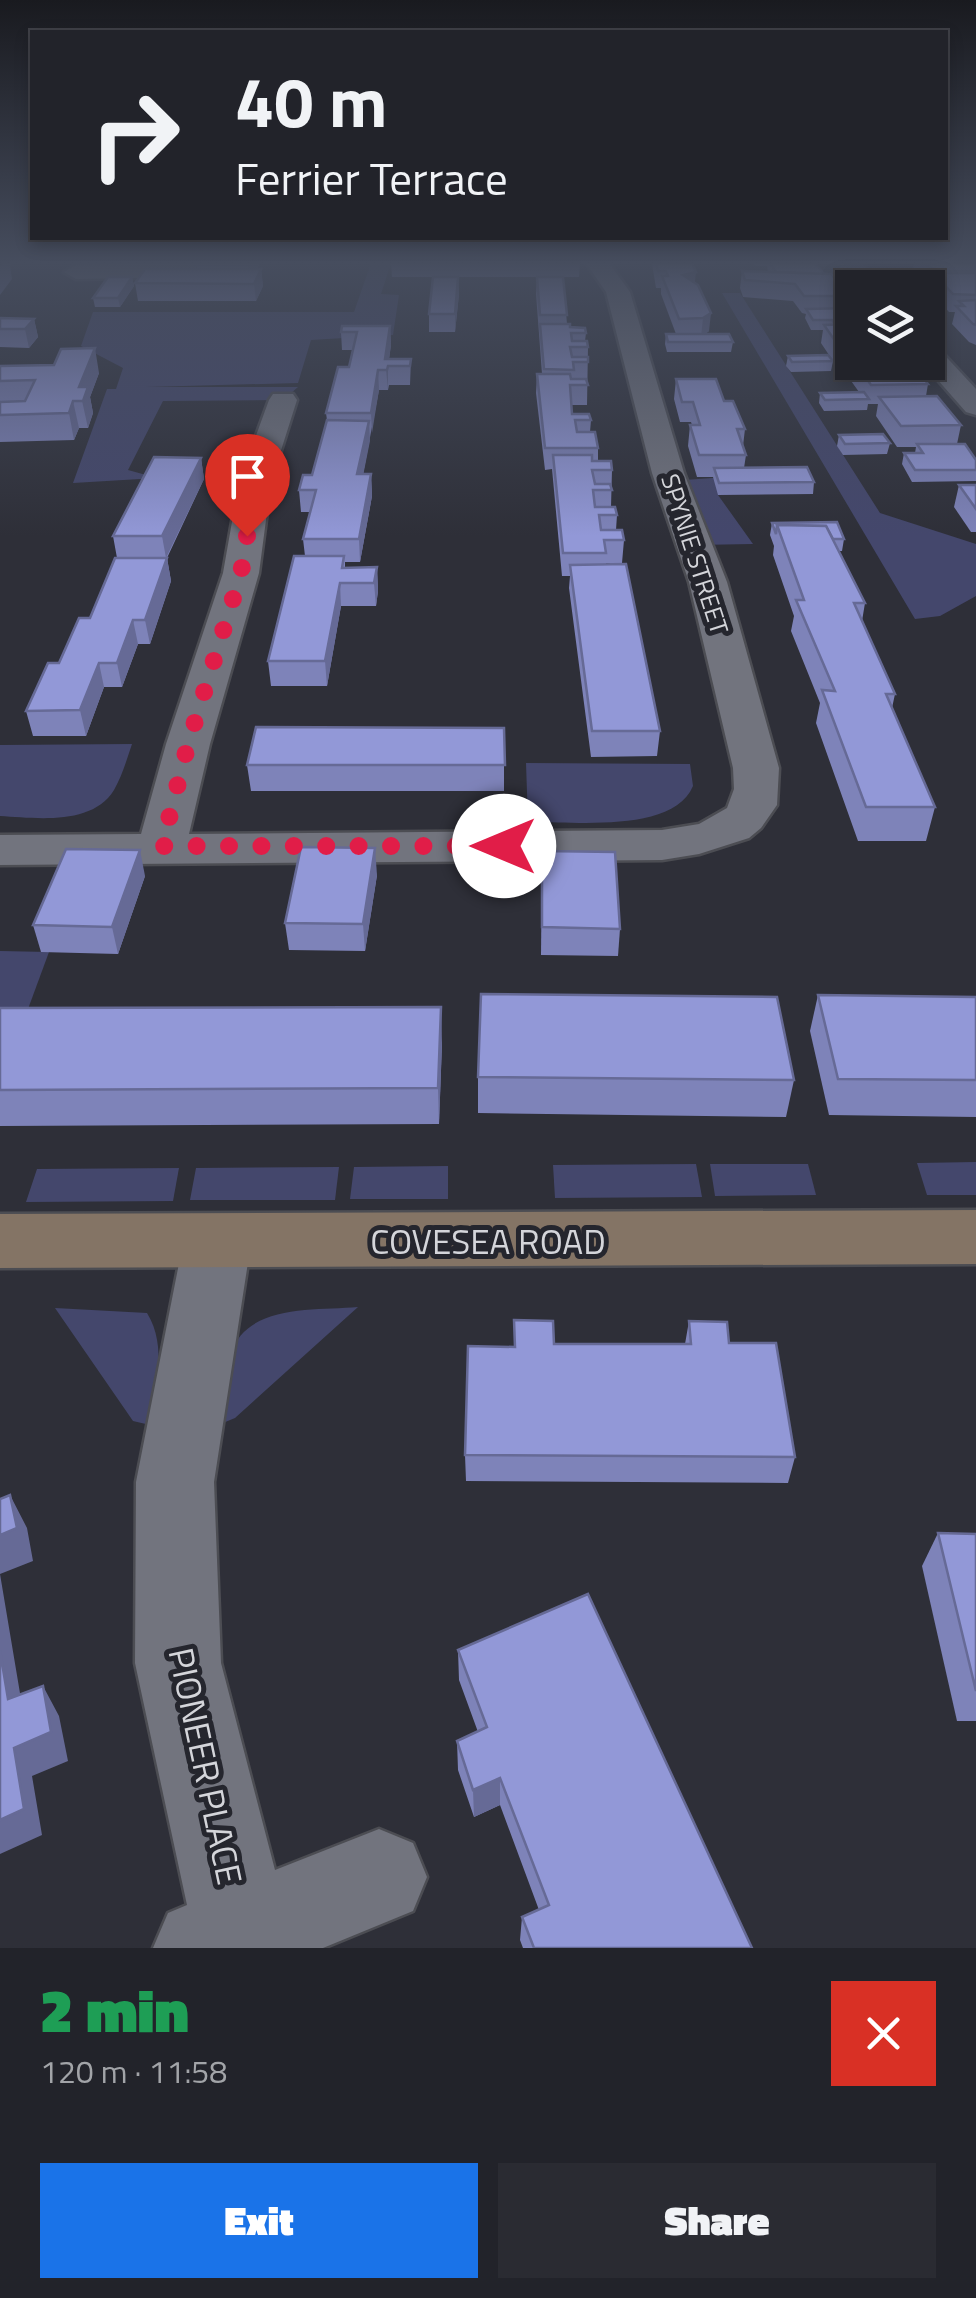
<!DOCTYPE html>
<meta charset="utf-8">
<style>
body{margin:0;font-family:"Titillium Web",sans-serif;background:#2a2b32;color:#f1f3f6;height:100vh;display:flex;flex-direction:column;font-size:38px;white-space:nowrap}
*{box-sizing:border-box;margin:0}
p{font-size:32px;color:#a2a4a8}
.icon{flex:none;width:55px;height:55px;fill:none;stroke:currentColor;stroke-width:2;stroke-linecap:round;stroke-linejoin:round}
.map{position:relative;height:1948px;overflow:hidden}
.side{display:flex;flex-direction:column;background:#22232a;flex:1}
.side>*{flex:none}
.hud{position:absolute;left:30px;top:30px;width:918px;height:210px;border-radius:0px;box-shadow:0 5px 15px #0003,0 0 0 2px #3f4047;background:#22232a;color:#f1f3f6;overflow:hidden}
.buttons{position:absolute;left:835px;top:270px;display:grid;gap:20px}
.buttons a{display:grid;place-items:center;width:110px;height:110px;border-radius:0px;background:#22232a;box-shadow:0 5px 15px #0003,0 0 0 2px #3f4047;font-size:50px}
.pin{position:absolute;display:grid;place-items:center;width:85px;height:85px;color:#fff;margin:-102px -42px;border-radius:50% 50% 50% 0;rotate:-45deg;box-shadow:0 0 10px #0007}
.pin .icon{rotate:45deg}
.me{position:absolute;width:110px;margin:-55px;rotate:270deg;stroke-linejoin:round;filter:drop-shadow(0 0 8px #0008)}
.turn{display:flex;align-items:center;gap:35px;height:210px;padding:0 40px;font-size:45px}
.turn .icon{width:130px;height:130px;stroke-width:2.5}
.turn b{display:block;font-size:70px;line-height:85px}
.round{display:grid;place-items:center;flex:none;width:105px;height:105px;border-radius:0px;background:#2a2b32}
.head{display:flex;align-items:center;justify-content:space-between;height:170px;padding:0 40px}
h1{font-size:60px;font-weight:800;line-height:75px;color:#1e9e55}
.button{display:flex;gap:20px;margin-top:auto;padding:20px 40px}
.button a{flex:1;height:115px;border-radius:0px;background:#1a73e8;color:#fff;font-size:40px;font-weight:800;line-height:115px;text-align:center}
.button a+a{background:#2a2b32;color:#f1f3f6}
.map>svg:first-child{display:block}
</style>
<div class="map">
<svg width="976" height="1948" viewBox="0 0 976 1948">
<rect width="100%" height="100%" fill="#2e2f38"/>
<g fill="#44476c">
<polygon points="371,263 391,263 381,294 399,295 393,335 311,340 298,383 146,387 298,387 283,400 163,401 128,470 157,478 73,483 107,389 116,389 123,368 81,346 93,312 354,312"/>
<polygon points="722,293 740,293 880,513 976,544 976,596 940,616 915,619"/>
<polygon points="726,477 718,495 753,544 696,545 671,481"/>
<path d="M 132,744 C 127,759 122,776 114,790 C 92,826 36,818 0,816 L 0,745 Z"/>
<path d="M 526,763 L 690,764 L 693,786 C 673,834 572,821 528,822 Z"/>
<polygon points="0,951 49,952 21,1028 0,1028"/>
<polygon points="976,1162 976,1195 927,1195 917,1163"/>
<polygon points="696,1164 702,1197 555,1198 553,1165"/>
<polygon points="710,1164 808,1164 816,1195 715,1196"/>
<polygon points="448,1166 448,1199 350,1199 354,1167"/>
<polygon points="339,1167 335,1200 190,1200 196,1168"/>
<polygon points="179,1168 173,1201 26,1202 37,1169"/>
<path d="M 358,1307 L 235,1418 L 218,1425 C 222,1402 223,1377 230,1355 C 247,1303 314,1311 358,1307 Z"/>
<path d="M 55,1308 L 147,1313 C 168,1347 155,1388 150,1425 L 133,1421 Z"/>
</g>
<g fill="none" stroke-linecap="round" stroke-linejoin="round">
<g stroke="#4c4d53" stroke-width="5">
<g id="street">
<polygon points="199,263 191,275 183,277 76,279 64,272 76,265"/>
<polygon points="586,263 609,263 630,292 684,473 727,582 779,768 777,805 761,828 749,838 699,854 662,860 0,865 0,835 141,834 166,744 223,573 239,482 269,400 273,394 293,394 297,400 271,482 259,573 210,744 189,834 662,830 699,824 727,808 734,789 733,768 689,582 652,473 606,292"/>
<polygon points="839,263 862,263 883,288 858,288"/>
<polygon points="928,345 937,347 976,389 976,415 966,412 922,362 928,362"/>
<polygon points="217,1216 241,1224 251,1243 214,1482 221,1663 275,1870 379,1829 413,1843 427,1877 413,1911 323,1948 153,1948 168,1913 187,1905 135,1663 136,1482 183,1243 193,1224"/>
</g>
</g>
<g stroke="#4c4d53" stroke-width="5">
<polygon id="secondary" points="976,1210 976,1264 0,1268 0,1214"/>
</g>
<use href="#street" fill="#72747e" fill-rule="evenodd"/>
<use href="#secondary" fill="#847465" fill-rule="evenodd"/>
</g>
<g fill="#7e83b9">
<polygon points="197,263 260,263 257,269 261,269 263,286 256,301 138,301 135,283 197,269"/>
<polygon points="391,263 580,263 579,277 563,277 567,324 570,327 586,333 585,341 588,347 587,405 572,405 572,414 591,420 590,432 598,448 598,461 612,470 611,507 617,515 616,530 624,540 622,563 606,563 606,565 660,731 657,756 591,757 569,588 570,576 562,576 552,469 545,470 536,393 537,374 542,374 536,294 537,277 458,277 459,294 455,332 429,332 429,314 433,277 392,277"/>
<polygon points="641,263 692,263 695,283 709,331 705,334 733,342 731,352 667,352 665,344 666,334 676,334 661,294 661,288 656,288 652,264"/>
<polygon points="753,263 815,263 824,274 849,296 847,308 852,308 852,362 911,362 928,384 926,396 961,425 957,444 976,460 976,481 912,482 902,464 904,453 915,453 916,447 897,447 876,416 878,404 868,404 867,410 824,411 819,403 820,393 859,392 849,378 851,367 837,367 821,343 823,330 811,330 805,318 806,314 802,313 793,301 743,297 740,288 742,271 768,272 767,266 756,266"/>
<polygon points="914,263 974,263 976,265 976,345 969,342 952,324 955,312 949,312 934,295 936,288 926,285 913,270"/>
<polygon points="132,277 134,286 120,307 95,307 93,298"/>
<polygon points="0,318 34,319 38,337 29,348 0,347"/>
<polygon points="390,326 391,345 389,359 411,359 410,385 389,385 388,390 379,390 363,474 371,474 372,496 360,562 345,562 345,568 377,567 378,591 376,606 341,606 327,686 271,686 268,661 305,556 303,539 310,512 301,512 299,490 312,475 327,420 326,413 349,367 353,350 342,350 341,332"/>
<polygon points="788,356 833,361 831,371 791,372 786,366"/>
<polygon points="0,366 99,373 90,397 93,413 88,428 79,428 74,440 0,442"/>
<polygon points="676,379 724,401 745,429 743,446 746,455 744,468 814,482 813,494 718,495 713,477 697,477 688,446 690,425 692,425 691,422 680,422 674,399"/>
<polygon points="839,435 890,443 887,454 843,455 837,446"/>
<polygon points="201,458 204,479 167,558 171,581 150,644 138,644 122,687 104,687 86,736 33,736 26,711 90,618 117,558 113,536"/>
<polygon points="959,485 976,485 976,532 971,532 954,507"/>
<polygon points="772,523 844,539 842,551 839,551 865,603 862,621 895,694 892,708 935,807 926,841 858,841 816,723 820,703 791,631 794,616 773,555 774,546 770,535"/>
<polygon points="504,728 504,791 251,791 247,765"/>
<polygon points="542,851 620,929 618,956 541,955"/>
<polygon points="377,875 365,951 289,950 285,923"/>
<polygon points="145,876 118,954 41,952 33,925"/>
<polygon points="818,995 976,997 976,1117 829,1115 810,1031"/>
<polygon points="0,1008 442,1043 439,1124 0,1126"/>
<polygon points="478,1077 794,1080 786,1117 478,1113"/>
<polygon points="514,1320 554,1344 685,1344 689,1321 729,1343 795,1457 788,1483 466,1481 465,1455 514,1347"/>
<polygon points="938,1533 976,1534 976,1721 957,1721 922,1566"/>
<polygon points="458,1650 752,1948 523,1948 520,1940 522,1917 539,1910 500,1805 474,1817 458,1770 457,1741 478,1732 459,1680"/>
</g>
<g fill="#666a96">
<polygon points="3,263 12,263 10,265 12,279 0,295 0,266"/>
<polygon points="249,263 260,263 250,282 248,265"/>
<polygon points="261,269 263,286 256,301 254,284"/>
<polygon points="696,272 694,289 683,275"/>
<polygon points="132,277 134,286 120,307 118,298"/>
<polygon points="458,277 459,294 455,332 455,314"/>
<polygon points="711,313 709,331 701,337 703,318"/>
<polygon points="34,319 38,337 29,348 25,329"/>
<polygon points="390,326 391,345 388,366 388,390 385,359"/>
<polygon points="95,348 99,373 90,397 93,413 88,428 79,387"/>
<polygon points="378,370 379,390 372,433 371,413"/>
<polygon points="73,401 79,428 74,440 69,413"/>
<polygon points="369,421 370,441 359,496 357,474"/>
<polygon points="201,458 204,479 166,558 162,536"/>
<polygon points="371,474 372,496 360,562 359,539"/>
<polygon points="167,558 171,581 150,644 145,620"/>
<polygon points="377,567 378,591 376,606 374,583"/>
<polygon points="340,583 341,606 327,686 325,661"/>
<polygon points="133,620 138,644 122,687 117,663"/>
<polygon points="99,663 104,687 86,736 80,710"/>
<polygon points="375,848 377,875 365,951 363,924"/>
<polygon points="140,850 145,876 118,954 112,927"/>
<polygon points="441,1007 442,1043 439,1124 438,1088"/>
<polygon points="10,1495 27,1528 33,1561 0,1574 26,1729 8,1699 0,1651 0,1535"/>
<polygon points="43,1686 59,1716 68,1761 32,1776 42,1835 0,1854 0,1820 14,1748"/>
<polygon points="500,1778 500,1805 474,1817 473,1790"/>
</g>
<g fill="#9298d7" stroke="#666a96" stroke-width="2.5">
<polygon points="197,263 249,263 248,265 196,265"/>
<polygon points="656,263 692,263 696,272 683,275 698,285 711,313 703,318 679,319 662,276 668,276 666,271 658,271"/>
<polygon points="770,263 815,263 824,274 776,272"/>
<polygon points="925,263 974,263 976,265 976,271 940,271 930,268"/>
<polygon points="145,269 261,269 254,284 135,283"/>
<polygon points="742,271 831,274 849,296 804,296 795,284 745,280"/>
<polygon points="941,273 976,273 976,295 953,294 938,278 945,278"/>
<polygon points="108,277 132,277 118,298 93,298"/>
<polygon points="433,277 458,277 455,314 429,314"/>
<polygon points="537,277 563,277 567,315 540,315"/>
<polygon points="976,300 976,325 973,324 956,306 964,306 959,301"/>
<polygon points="852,308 852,324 835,324 832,320 813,320 806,309"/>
<polygon points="0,318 34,319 25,329 0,329"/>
<polygon points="540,324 570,324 570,327 585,328 586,333 571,333 572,341 587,341 588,347 570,347 572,357 588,357 588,362 573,362 574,370 544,369"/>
<polygon points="852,324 852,348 840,348 824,325"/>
<polygon points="342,326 390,326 385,359 411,359 410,366 388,366 387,370 378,370 371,413 326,413 338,367 349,367 357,332 341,332"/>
<polygon points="666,334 729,334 733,342 668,342"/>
<polygon points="95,348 79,387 88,387 83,401 73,401 69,413 0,415 0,402 25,401 35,380 0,381 0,366 54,365 61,349"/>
<polygon points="828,355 833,361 792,362 788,356"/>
<polygon points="855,362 911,362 928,384 871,385"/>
<polygon points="537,374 570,374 571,379 586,379 588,385 570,385 572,414 589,414 591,420 575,420 577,432 595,432 598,448 545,448"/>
<polygon points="676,379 716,379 724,401 733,401 745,429 737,429 746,455 699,455 690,425 700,425 693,402 682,402"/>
<polygon points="864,392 869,399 825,400 820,393"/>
<polygon points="937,396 961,425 901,426 879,397"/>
<polygon points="327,420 369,421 357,474 371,474 359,539 303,539 316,490 299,490 303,475 312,475"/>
<polygon points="883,434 890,443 845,444 839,435"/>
<polygon points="917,444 965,444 976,460 976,470 915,470 904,453 923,453"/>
<polygon points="553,455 592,455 592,461 611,461 612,470 592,470 595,484 610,484 612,490 593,490 595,507 615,507 617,515 599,515 601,530 622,530 624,540 604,540 606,553 563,553"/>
<polygon points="154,457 201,458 162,536 113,536"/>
<polygon points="807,467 814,482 719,483 714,468"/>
<polygon points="959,485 976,485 976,509"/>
<polygon points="837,522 844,539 833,539 826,526 777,525 776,534 772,523"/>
<polygon points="777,525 826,526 865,603 854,603 895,694 886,694 935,807 866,807 822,690 835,691 796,600 804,600"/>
<polygon points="294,556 344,556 342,568 377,567 374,583 340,583 325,661 268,661"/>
<polygon points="115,558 167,558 145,620 133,620 117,663 99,663 80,710 26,711 48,663 59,663 79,618 90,618"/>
<polygon points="626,564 660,731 592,731 570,565"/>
<polygon points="256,727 504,728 505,765 247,765"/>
<polygon points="301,847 375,848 363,924 285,923"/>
<polygon points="66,849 140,850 112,927 33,925"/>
<polygon points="542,851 615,852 620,929 542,927"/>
<polygon points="481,994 777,997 794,1080 478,1077"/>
<polygon points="818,995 976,997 976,1080 838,1079"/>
<polygon points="441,1007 438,1088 0,1090 0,1008"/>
<polygon points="514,1320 553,1321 554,1344 691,1344 689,1321 727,1322 729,1343 776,1343 795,1457 465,1455 468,1346 515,1347"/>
<polygon points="10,1495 17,1528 0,1535 0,1499"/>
<polygon points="938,1533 976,1534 976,1691"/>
<polygon points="588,1594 752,1948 534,1948 522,1917 549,1905 500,1778 473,1790 457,1741 487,1727 458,1650"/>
<polygon points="0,1651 8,1699 43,1686 51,1732 14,1748 24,1809 0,1820"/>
</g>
<linearGradient id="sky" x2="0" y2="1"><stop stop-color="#191a1f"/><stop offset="0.49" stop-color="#464d5e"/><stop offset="1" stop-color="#464d5e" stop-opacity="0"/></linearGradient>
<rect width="976" height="536" fill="url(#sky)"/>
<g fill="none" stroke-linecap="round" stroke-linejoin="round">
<polyline stroke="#e11d48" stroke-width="18" stroke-dasharray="0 32.4" points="247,536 241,573 188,744 162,846 504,846"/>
</g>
<g text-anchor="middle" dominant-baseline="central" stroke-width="10" stroke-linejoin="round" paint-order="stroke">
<g font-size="25" fill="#d4d5da" stroke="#25262e">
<text transform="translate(695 554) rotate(72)">SPYNIE STREET</text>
</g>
<g font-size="35" fill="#d4d5da" stroke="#25262e">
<text x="488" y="1241">COVESEA ROAD</text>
<text transform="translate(206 1766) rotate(78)">PIONEER PLACE</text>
</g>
</g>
</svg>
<div class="buttons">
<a><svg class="icon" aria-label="layers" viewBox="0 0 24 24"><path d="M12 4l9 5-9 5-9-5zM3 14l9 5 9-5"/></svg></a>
</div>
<div class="pin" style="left:247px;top:536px;background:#d93025"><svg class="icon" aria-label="arrive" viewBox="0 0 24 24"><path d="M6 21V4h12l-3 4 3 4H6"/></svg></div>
<svg class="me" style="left:504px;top:846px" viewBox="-20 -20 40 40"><circle r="19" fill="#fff"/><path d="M0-13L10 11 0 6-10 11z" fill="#e11d48"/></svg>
<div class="hud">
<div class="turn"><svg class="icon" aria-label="right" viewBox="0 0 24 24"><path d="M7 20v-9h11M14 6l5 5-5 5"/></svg><div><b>40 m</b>Ferrier Terrace</div></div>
</div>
</div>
<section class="side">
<div class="head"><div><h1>2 min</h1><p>120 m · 11:58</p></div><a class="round" style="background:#d93025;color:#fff"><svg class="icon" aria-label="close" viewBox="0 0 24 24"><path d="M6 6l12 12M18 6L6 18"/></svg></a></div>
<div class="button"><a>Exit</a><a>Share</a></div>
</section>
